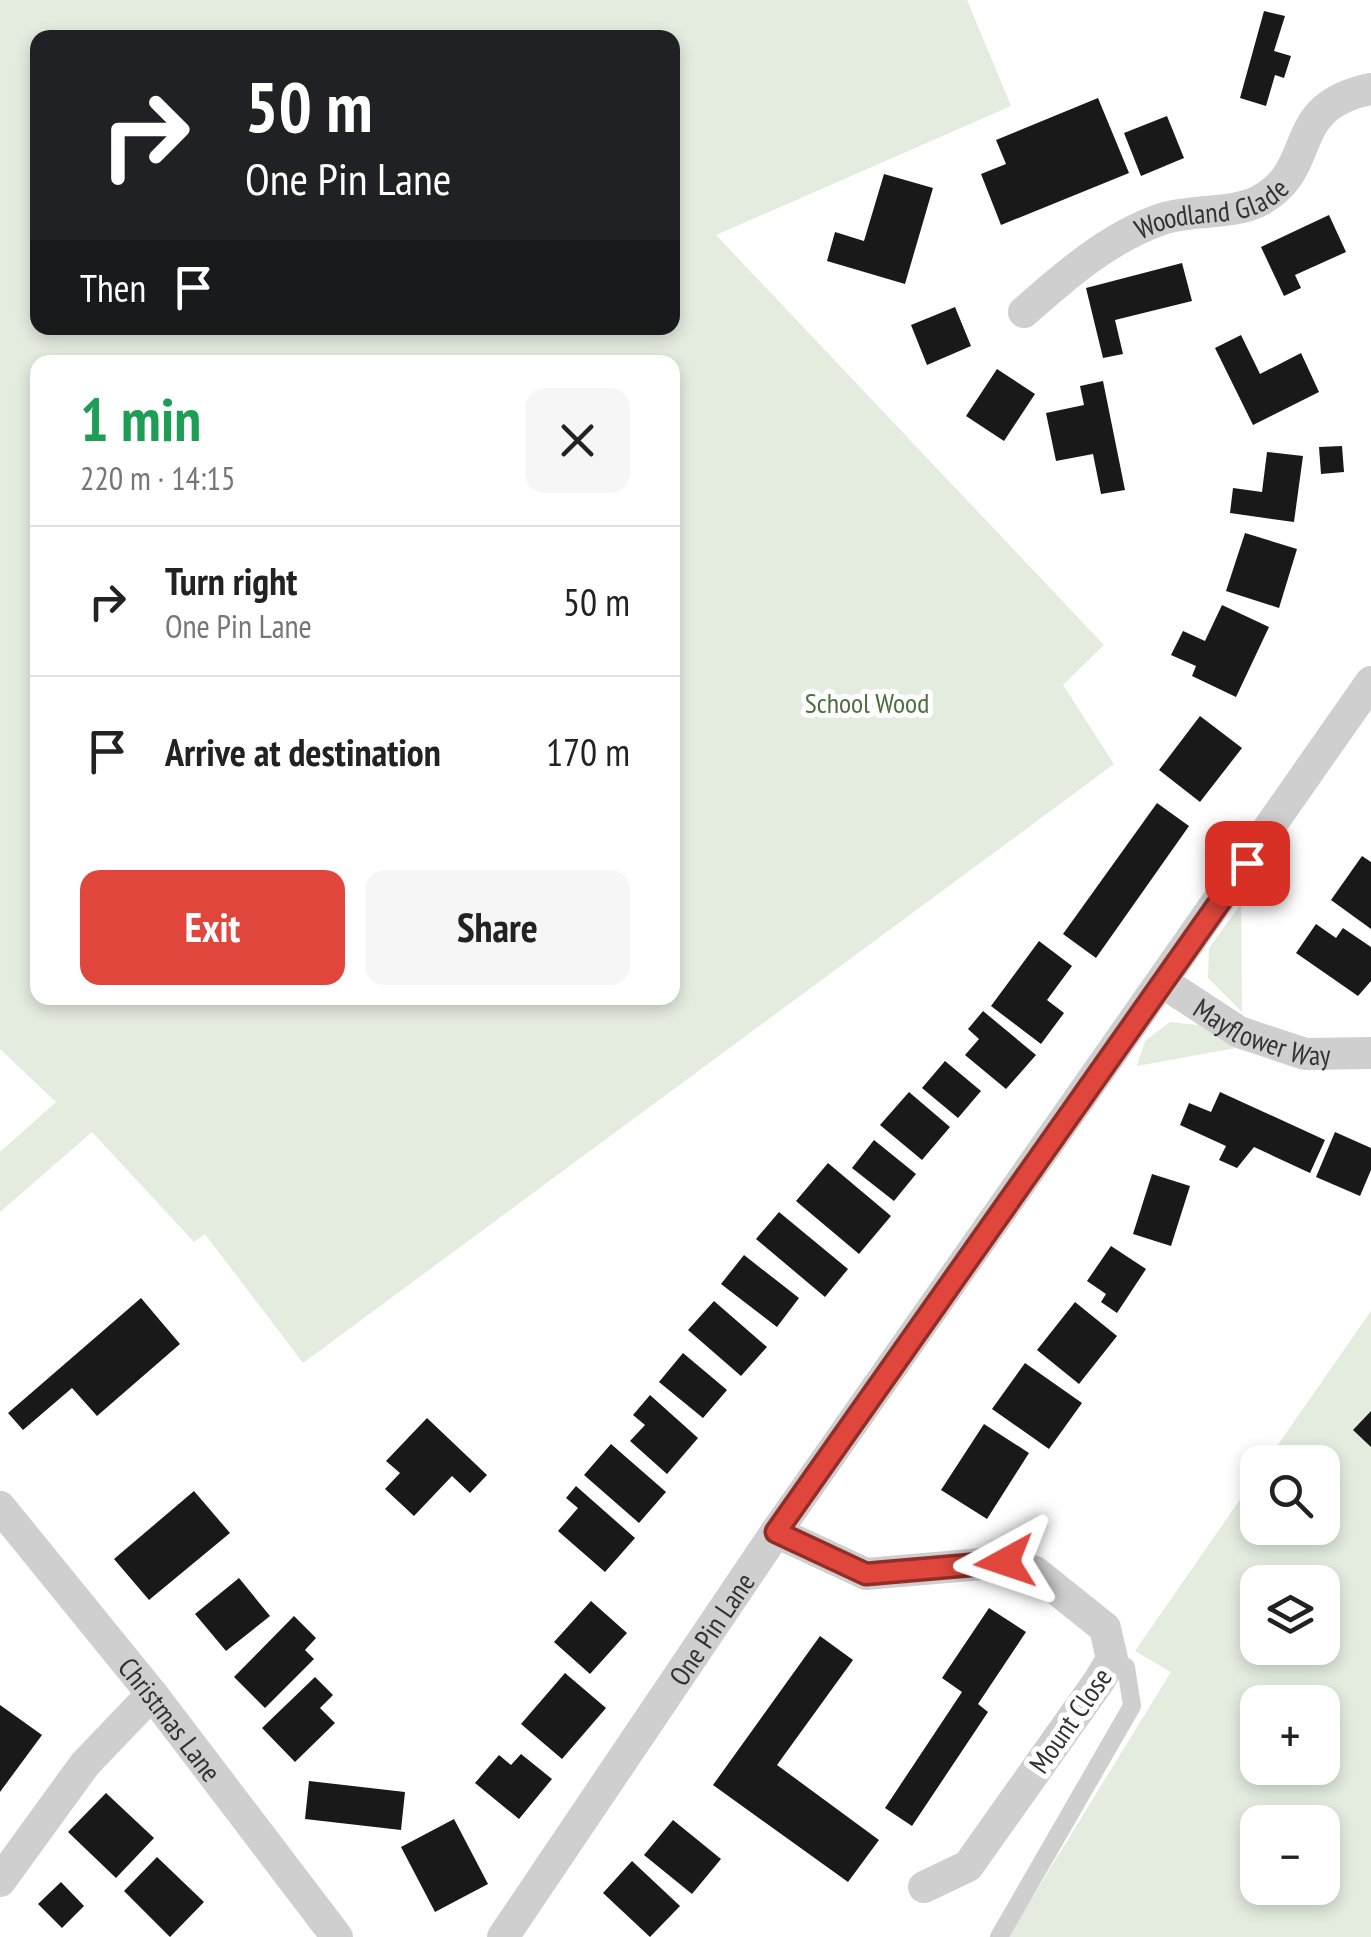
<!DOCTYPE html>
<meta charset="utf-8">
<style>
body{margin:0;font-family:"PT Sans Narrow",sans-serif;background:#f6f6f6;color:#222;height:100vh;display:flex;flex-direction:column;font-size:38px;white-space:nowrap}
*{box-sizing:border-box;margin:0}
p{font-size:32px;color:#767676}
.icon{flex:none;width:55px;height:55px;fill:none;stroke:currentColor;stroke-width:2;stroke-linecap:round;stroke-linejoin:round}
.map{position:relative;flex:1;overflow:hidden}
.side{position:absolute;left:30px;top:355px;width:650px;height:650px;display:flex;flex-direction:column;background:#fff;border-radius:20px;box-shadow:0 5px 15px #0003}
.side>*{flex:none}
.top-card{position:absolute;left:30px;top:30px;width:650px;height:305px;border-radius:20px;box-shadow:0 5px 15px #0003;background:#202124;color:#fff;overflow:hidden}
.tools{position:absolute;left:1240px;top:1445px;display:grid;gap:20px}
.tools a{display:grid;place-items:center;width:100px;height:100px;border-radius:20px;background:#fff;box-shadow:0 5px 15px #0003;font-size:50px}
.pin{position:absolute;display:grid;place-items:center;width:85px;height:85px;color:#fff;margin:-42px;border-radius:20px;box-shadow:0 5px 15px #0006}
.me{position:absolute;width:110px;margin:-55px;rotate:265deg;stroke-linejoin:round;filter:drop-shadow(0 0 8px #0008)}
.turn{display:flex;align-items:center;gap:35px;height:210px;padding:0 50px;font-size:45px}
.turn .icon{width:130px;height:130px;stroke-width:2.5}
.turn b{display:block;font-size:70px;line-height:85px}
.then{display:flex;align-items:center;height:95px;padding:0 50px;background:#0003;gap:20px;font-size:38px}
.round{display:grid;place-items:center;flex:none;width:105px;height:105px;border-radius:20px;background:#f6f6f6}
.headline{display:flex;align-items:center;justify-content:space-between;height:170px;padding:0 50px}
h1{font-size:60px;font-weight:600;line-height:75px;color:#1e9e55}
.primary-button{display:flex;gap:20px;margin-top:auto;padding:20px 50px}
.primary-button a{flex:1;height:115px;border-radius:20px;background:#e1463d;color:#fff;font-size:40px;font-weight:600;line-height:115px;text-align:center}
.primary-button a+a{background:#f6f6f6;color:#222}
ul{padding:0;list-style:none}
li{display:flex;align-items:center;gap:30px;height:150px;padding:0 50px;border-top:2px solid #e0e0e0}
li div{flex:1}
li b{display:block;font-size:38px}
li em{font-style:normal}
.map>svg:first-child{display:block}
</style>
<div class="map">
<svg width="1371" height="1937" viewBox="0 0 1371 1937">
<rect width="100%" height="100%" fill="#fff"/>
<g fill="#e4ebdf" fill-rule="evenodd">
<path d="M 0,0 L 967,0 L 1011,106 L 716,235 L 1104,645 L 1063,685 L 1114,764 L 303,1363 L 205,1234 L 194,1242 L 92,1132 L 0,1212 L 0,1152 L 56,1102 L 0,1049 ZM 38,38 L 672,38 L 672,328 L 38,328 ZM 672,362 L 672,998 L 38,998 L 38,362 Z"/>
<polygon points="1241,904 1242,1012 1208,978 1209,948"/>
<polygon points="1170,1022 1205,1026 1236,1048 1137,1066 1145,1041"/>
<path d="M 1371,1311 L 1371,1937 L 1008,1937 L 1171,1672 L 1135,1651 L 1257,1475 L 1258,1528 L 1322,1528 L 1322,1462 L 1266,1462 ZM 1258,1582 L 1322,1582 L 1322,1648 L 1258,1648 ZM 1258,1702 L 1322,1702 L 1322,1768 L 1258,1768 ZM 1258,1822 L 1322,1822 L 1322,1888 L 1258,1888 Z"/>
</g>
<g fill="#191919">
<polygon points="1264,11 1285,16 1274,51 1291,56 1284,78 1275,75 1266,106 1240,98"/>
<polygon points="1098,98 1129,173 1001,225 981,174 1006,164 996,140"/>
<polygon points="1167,116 1184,158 1141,176 1124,133"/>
<polygon points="884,174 933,188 905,284 827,261 835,232 864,241"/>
<polygon points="1329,215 1346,252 1295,275 1301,288 1284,296 1261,247"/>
<polygon points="1182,263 1192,301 1115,320 1123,354 1103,358 1086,288"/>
<polygon points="955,307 971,346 927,365 911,325"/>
<polygon points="1241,335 1260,374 1301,353 1319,392 1253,425 1215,348"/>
<polygon points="997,369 1035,394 1004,441 966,416"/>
<polygon points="1103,381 1125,490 1101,494 1093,454 1056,461 1046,413 1084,405 1080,386"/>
<polygon points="1342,446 1344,472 1321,474 1319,447"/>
<polygon points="1267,452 1303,456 1294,522 1230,513 1233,488 1262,492"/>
<polygon points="1245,533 1297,549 1279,608 1226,591"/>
<polygon points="1222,605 1269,627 1236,697 1192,676 1196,666 1171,655 1183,631 1205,641"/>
<polygon points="1200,716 1242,748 1200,802 1159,770"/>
<polygon points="1157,803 1189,826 1096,958 1063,934"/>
<polygon points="1362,856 1371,862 1371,929 1331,900"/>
<polygon points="1316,924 1336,938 1343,928 1371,947 1371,981 1358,996 1296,953"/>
<polygon points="1039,941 1072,966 1047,1000 1064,1013 1041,1044 991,1006"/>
<polygon points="983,1011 1036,1055 1006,1089 965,1055 979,1039 968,1029"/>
<polygon points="945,1061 981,1091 958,1118 922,1088"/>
<polygon points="909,1092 950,1127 922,1160 880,1125"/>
<polygon points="1220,1092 1325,1140 1310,1173 1254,1147 1237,1168 1219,1160 1226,1146 1180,1125 1189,1103 1211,1112"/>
<polygon points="1335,1132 1371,1148 1371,1170 1360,1196 1316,1177"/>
<polygon points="874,1140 916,1174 894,1201 852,1168"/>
<polygon points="828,1163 891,1216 859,1254 796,1201"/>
<polygon points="1152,1174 1190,1186 1171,1246 1133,1234"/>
<polygon points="779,1212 848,1269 825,1297 756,1239"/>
<polygon points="1111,1246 1146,1269 1117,1313 1101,1302 1106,1294 1087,1281"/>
<polygon points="744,1255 799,1298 777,1327 721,1284"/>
<polygon points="141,1298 180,1344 97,1416 72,1388 23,1430 8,1413"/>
<polygon points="714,1301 767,1347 741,1376 688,1330"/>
<polygon points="1075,1302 1117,1336 1079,1384 1037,1350"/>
<polygon points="683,1353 727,1390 703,1418 659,1382"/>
<polygon points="1025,1363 1082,1403 1049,1449 992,1409"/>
<polygon points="650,1395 698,1438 667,1474 630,1441 645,1425 633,1415"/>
<polygon points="1371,1411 1371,1447 1353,1430"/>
<polygon points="427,1418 487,1475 470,1493 452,1476 414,1516 385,1489 400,1473 386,1461"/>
<polygon points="984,1424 1029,1453 987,1519 941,1490"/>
<polygon points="611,1444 666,1492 639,1523 584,1475"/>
<polygon points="576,1486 635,1538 605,1572 558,1531 578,1508 566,1498"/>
<polygon points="194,1491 230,1533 149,1600 114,1559"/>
<polygon points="239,1578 270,1616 226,1651 195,1614"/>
<polygon points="591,1601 627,1633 590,1674 554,1642"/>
<polygon points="989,1608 1026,1632 978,1704 988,1712 912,1826 885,1808 962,1692 942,1678"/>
<polygon points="294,1616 316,1638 305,1650 314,1659 265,1708 234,1677"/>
<polygon points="820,1636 853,1660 777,1765 879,1840 848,1882 713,1785"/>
<polygon points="565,1673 606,1708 562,1759 521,1724"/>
<polygon points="315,1677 333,1695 320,1708 335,1723 295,1762 262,1728"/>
<polygon points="0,1705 42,1735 0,1792"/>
<polygon points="521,1754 552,1779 519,1819 475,1783 499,1755 511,1765"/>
<polygon points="309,1781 405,1792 401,1830 305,1819"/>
<polygon points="106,1793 154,1838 116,1878 68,1832"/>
<polygon points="454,1819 488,1884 435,1912 401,1847"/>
<polygon points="673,1820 721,1859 692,1894 644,1855"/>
<polygon points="157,1857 204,1902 170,1937 124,1891"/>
<polygon points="632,1861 680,1906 650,1937 603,1893"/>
<polygon points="61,1882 84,1906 62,1928 38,1904"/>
</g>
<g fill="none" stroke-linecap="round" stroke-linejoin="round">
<polyline stroke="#cfcfcf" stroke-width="18" points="999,1937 1132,1706 1126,1667 1112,1659"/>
<g stroke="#cfcfcf" stroke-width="32">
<path id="s1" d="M 1024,312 C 1065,276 1109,237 1162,219 C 1192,209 1232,215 1259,201 C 1321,168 1282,107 1371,89"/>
<path id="s2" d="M 1164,983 L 1239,1032 L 1305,1054 L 1371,1053"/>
<path id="s3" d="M 0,1507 L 152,1694 L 337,1937"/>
<polyline points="776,1532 866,1574 1005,1562 1035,1572 1105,1628 1112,1659 1099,1681 968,1866 924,1887"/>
<polyline points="0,1881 85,1764 152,1694"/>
<path id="s4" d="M 503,1937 L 776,1532 L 1371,682"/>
</g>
</g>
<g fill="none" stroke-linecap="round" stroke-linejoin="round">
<g stroke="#922e28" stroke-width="25">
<polyline id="route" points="1005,1562 866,1574 776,1532 1247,863"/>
</g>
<use href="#route" stroke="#e1463d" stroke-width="18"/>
</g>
<g text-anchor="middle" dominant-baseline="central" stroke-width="10" stroke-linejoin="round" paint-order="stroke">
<g font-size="28" fill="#323232" stroke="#fff">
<text stroke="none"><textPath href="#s1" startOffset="218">Woodland Glade</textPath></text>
<text stroke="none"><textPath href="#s2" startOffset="112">Mayflower Way</textPath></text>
<text stroke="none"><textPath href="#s4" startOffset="372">One Pin Lane</textPath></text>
<text stroke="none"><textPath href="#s3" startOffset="272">Christmas Lane</textPath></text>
<text transform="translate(1070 1720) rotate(-55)">Mount Close</text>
</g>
<g font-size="28" fill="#4f6e40" stroke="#fff">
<text x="867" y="702">School Wood</text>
</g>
</g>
</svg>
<div class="tools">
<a><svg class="icon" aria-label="search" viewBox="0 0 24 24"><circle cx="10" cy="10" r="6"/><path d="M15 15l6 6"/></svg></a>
<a><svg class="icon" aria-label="layers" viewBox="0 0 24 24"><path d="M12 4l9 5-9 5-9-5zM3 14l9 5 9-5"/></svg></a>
<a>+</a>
<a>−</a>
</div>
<div class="pin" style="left:1247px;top:863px;background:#d93025"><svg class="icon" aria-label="arrive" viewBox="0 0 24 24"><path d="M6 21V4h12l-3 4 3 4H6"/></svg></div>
<svg class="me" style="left:1005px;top:1562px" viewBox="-20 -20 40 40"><path d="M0-17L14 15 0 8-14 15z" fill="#e1463d" stroke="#fff" stroke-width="4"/></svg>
<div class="top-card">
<div class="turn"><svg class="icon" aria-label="right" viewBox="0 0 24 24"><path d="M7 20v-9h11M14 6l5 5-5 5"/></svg><div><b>50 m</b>One Pin Lane</div></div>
<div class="then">Then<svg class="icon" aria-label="arrive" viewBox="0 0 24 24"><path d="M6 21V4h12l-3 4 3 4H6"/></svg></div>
</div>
<section class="side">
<div class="headline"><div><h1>1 min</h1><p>220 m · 14:15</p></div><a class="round"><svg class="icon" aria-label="close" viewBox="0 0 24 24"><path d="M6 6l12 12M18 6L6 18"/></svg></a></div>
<ul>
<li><svg class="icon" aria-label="right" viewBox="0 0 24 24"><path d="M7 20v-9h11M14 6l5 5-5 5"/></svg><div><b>Turn right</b><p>One Pin Lane</p></div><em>50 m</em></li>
<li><svg class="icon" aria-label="arrive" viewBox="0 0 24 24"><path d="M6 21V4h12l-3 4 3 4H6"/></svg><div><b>Arrive at destination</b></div><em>170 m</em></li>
</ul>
<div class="primary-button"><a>Exit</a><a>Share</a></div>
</section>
</div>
